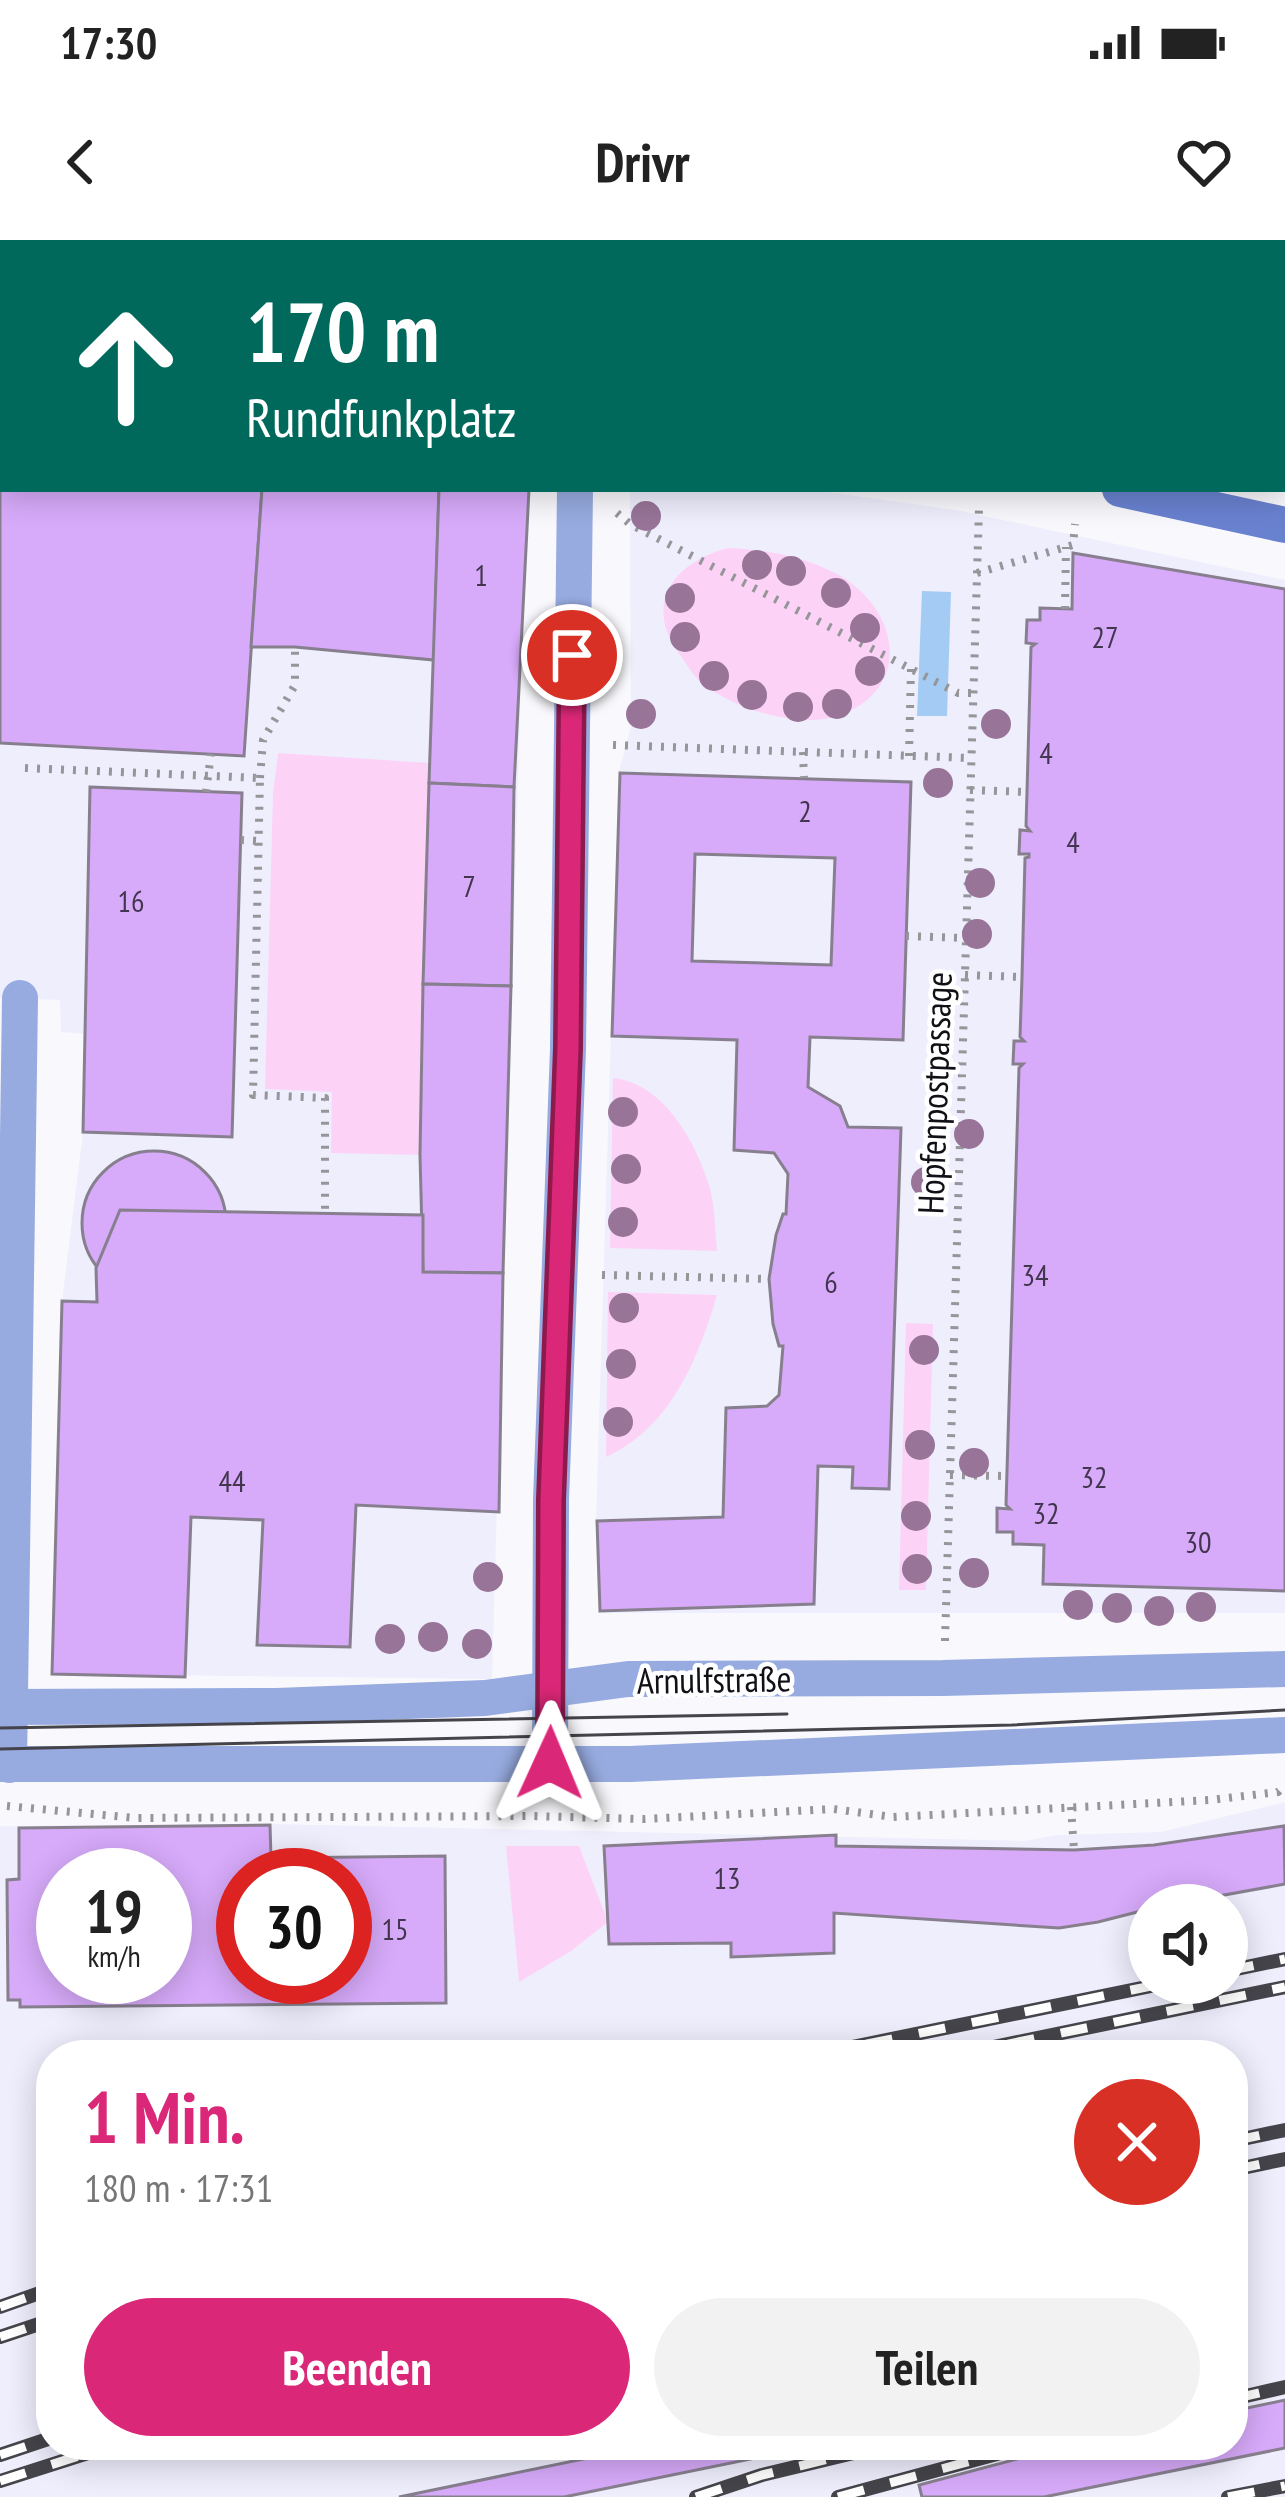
<!DOCTYPE html>
<html lang="de">
<meta charset="utf-8">
<style>
body{margin:0;font-family:"PT Sans Narrow",sans-serif;background:#f2f2f2;color:#222;height:100vh;display:flex;flex-direction:column;font-size:45px;white-space:nowrap}
*{box-sizing:border-box;margin:0}
p{font-size:39px;color:#767676}
.icon{flex:none;width:66px;height:66px;fill:none;stroke:currentColor;stroke-width:2;stroke-linecap:round;stroke-linejoin:round}
.map{position:relative;flex:1;overflow:hidden}
.drawer{position:absolute;left:36px;top:1800px;width:1212px;height:420px;display:flex;flex-direction:column;background:#fff;border-radius:48px;box-shadow:0 6px 30px #0003}
.drawer>*{flex:none}
.banner{position:absolute;left:0px;top:0px;width:1287px;height:252px;box-shadow:0 6px 30px #0003;background:#00695c;color:#fff;overflow:hidden}
.fabs{position:absolute;left:1128px;top:1644px;display:grid;gap:24px}
.fabs a{display:grid;place-items:center;width:120px;height:120px;border-radius:50%;background:#fff;box-shadow:0 6px 30px #0003;font-size:60px}
.speed{position:absolute;left:36px;top:1608px;display:flex;gap:24px;font-size:60px;font-weight:700;text-align:center}
.speed>*{display:grid;place-content:center;width:156px;height:156px;border-radius:50%;background:#fff;box-shadow:0 6px 30px #0003;line-height:1}
.speed small{font-size:30px;font-weight:400}
.speed .limit{border:18px solid #d22;background:#fff;color:#111}
.pin{position:absolute;display:grid;place-items:center;width:102px;height:102px;color:#fff;margin:-51px;border:6px solid #fff;border-radius:50%;box-shadow:0 3px 12px #0007}
.me{position:absolute;width:132px;margin:-66px;rotate:1deg;stroke-linejoin:round;filter:drop-shadow(0 0 9px #0008)}
.turn{display:flex;align-items:center;gap:42px;height:252px;padding:0 48px;font-size:54px}
.turn .icon{width:156px;height:156px;stroke-width:2.5}
.turn b{display:block;font-size:84px;line-height:102px}
.round{display:grid;place-items:center;flex:none;width:126px;height:126px;border-radius:63px;background:#f2f2f2}
.overview{display:flex;align-items:center;justify-content:space-between;height:204px;padding:0 48px}
h1{font-size:72px;font-weight:600;line-height:90px;color:#db2777}
.cta{display:flex;gap:24px;margin-top:auto;padding:24px 48px}
.cta a{flex:1;height:138px;border-radius:72px;background:#db2777;color:#fff;font-size:48px;font-weight:600;line-height:138px;text-align:center}
.cta a+a{background:#f2f2f2;color:#222}
.status{display:flex;justify-content:space-between;align-items:center;height:84px;padding:0 60px;background:#fff;direction:ltr}
.status svg{height:33px;fill:currentColor}
header{display:flex;justify-content:space-between;align-items:center;height:156px;padding:0 48px;background:#fff;font-size:54px;font-weight:600}
.map>svg:first-child{display:block}
</style>
<div class="status"><b>17:30</b><svg viewBox="0 0 49 12"><path d="M0 12V9h3v3zM5 12V6h3v6zM10 12V3h3v9zM15 12V0h3v12zM26 1h20v11H26zM47 4h2v5h-2z"/></svg></div>
<header><svg class="icon" aria-label="back" viewBox="0 0 24 24"><path d="M15 5l-7 7 7 7"/></svg>Drivr<svg class="icon" aria-label="heart" viewBox="0 0 24 24"><path d="M12 20l-8-8c-3-5 5-10 8-4 3-6 11-1 8 4z"/></svg></header>
<div class="map">
<svg width="1285" height="2257" viewBox="0 0 1285 2257">
<rect width="100%" height="100%" fill="#f9f9fd"/>
<g fill="#efeefd" fill-rule="evenodd">
<polygon points="105,0 1285,0 1285,165 1284,3"/>
<polygon points="0,134 3,249 523,367 492,1439 52,1434 62,1061 83,892 85,794 61,792 60,760 0,758"/>
<polygon points="630,249 806,249 956,270 1285,340 1285,1373 598,1373 596,1279 619,531 631,487"/>
<path d="M 1285,1562 L 1285,2257 L 0,2257 L 0,1586 L 274,1584 L 1025,1601 L 1057,1595 L 1161,1592 ZM 63,1635 L 165,1635 L 165,1737 L 63,1737 ZM 243,1635 L 345,1635 L 345,1737 L 243,1737 ZM 1149,1665 L 1227,1665 L 1227,1743 L 1149,1743 ZM 51,1815 L 1233,1815 L 1233,2205 L 51,2205 Z"/>
</g>
<g fill="#fcd3f7">
<path d="M 728,308 C 766,310 800,315 835,333 C 895,363 917,444 843,474 C 802,491 737,470 703,444 C 694,437 687,425 680,415 C 642,364 674,322 728,308 Z"/>
<polygon points="278,513 430,523 420,915 331,913 332,852 265,849 273,554"/>
<path d="M 613,838 C 663,843 695,900 709,945 C 715,965 715,989 717,1011 L 610,1008 Z"/>
<path d="M 608,1052 L 717,1055 C 698,1119 671,1187 606,1217 Z"/>
<polygon points="906,1083 933,1084 926,1350 899,1350"/>
<polygon points="506,1606 579,1606 608,1682 571,1711 519,1742"/>
</g>
<polygon fill="#a3cbf3" points="922,351 951,352 947,476 917,476"/>
<g fill="#d7aafa" stroke="#877f8e" stroke-width="3" fill-rule="evenodd">
<polygon points="348,0 570,0 347,3"/>
<polygon points="570,0 713,0 569,3"/>
<polygon points="713,0 796,0 802,3 713,3"/>
<rect x="891" y="0" width="77" height="3"/>
<polygon points="1104,0 1267,0 1104,3"/>
<polygon points="0,134 3,249 262,249 244,516 0,503"/>
<polygon points="262,249 439,249 434,420 295,407 251,407"/>
<polygon points="439,249 529,249 514,547 429,543"/>
<polygon points="1073,313 1285,349 1285,1351 1043,1344 1044,1305 1013,1304 1013,1292 997,1292 997,1268 1010,1269 1006,1265 1019,828 1023,824 1013,824 1014,801 1024,801 1020,797 1022,737 1025,618 1029,617 1029,614 1019,614 1020,590 1030,591 1026,586 1027,552 1031,407 1035,404 1026,403 1027,380 1040,380 1040,368 1072,369"/>
<path d="M 620,533 L 911,542 L 903,800 L 810,797 L 808,847 L 840,866 L 848,887 L 901,888 L 889,1249 L 852,1248 L 853,1227 L 818,1226 L 814,1364 L 600,1371 L 597,1281 L 723,1277 L 726,1168 L 767,1166 L 779,1155 L 783,1106 L 779,1106 L 773,1084 L 769,1039 L 776,995 L 783,974 L 786,974 L 788,934 L 774,913 L 734,910 L 737,800 L 612,796 ZM 695,614 L 835,618 L 831,725 L 692,721 Z"/>
<polygon points="429,543 514,547 511,746 423,744"/>
<polygon points="90,547 242,553 232,897 83,892"/>
<polygon points="423,744 511,746 503,1033 423,1032 420,915"/>
<circle cx="154" cy="983" r="72"/>
<polygon points="120,970 423,975 423,1032 503,1033 499,1272 356,1265 350,1407 257,1405 263,1280 191,1277 185,1437 52,1434 62,1061 97,1062 96,1028"/>
<path d="M 270,1585 L 271,1618 L 445,1616 L 446,1763 L 20,1767 L 20,1760 L 8,1760 L 7,1640 L 19,1639 L 19,1588 ZM 63,1635 L 165,1635 L 165,1737 L 63,1737 ZM 243,1635 L 345,1635 L 345,1737 L 243,1737 Z"/>
<polygon points="1284,1586 1285,1644 1169,1665 1149,1665 1149,1669 1098,1682 1059,1688 834,1673 834,1713 731,1717 731,1703 609,1704 604,1606 836,1595 836,1606 1074,1610 1154,1605"/>
<polygon points="1285,2160 1285,2208 1044,2257 922,2257 919,2245 1070,2205 1233,2205 1233,2171"/>
<polygon points="651,2205 819,2205 564,2257 399,2257"/>
</g>
<g fill="none" stroke-linecap="round" stroke-linejoin="round">
<g stroke="#95959a" stroke-width="8" stroke-dasharray="3 9" stroke-linecap="butt">
<polyline points="617,273 630,284 948,448 958,453 973,453"/>
<polyline points="977,333 1073,305 1075,284"/>
<polyline points="1065,369 1066,307"/>
<polyline points="613,505 971,518"/>
<polyline points="803,512 804,538"/>
<polyline points="909,516 911,429"/>
<polyline points="25,528 260,538 253,855 325,858 325,970"/>
<polyline points="260,538 263,500 295,445 295,407"/>
<polyline points="970,550 1027,552"/>
<polyline points="241,600 260,601"/>
<polyline points="906,696 965,698"/>
<polyline points="965,735 1022,737"/>
<polyline points="602,1035 769,1039"/>
<polyline points="950,1235 1007,1236"/>
<polyline points="945,1401 979,268"/>
<polyline points="7,1566 136,1578 530,1576 644,1579 833,1569 893,1577 1210,1560 1278,1552 1285,1544"/>
<polyline points="1071,1567 1074,1610"/>
</g>
<g stroke="#97abe0" stroke-width="36">
<polyline points="1026,0 1026,3"/>
<polyline points="550,1523 551,1260 568,809 575,249"/>
<polyline points="9,1525 20,758"/>
</g>
<g stroke="#97abe0" stroke-width="36">
<polyline points="0,1467 277,1466 485,1458 628,1439 943,1438 1285,1429"/>
<polyline points="0,1524 630,1524 1285,1495"/>
</g>
<g stroke="#6982d0" stroke-width="36">
<polyline points="0,32 3,32"/>
<polyline points="0,78 3,79"/>
<polyline points="1284,213 1285,214"/>
<polyline points="1120,249 1285,285"/>
</g>
<g stroke="#44444a" stroke-width="3">
<polyline points="0,1488 787,1474"/>
<polyline points="0,1509 1012,1485 1285,1470"/>
</g>
<g stroke="#44444a" stroke-width="14">
<g id="rail">
<polyline points="1227,1731 1285,1719"/>
<polyline points="813,1815 1166,1743"/>
<polyline points="955,1815 1285,1747"/>
<polyline points="1233,1901 1285,1890"/>
<polyline points="1233,1930 1285,1919"/>
<polyline points="0,2067 51,2049"/>
<polyline points="0,2097 51,2080"/>
<polyline points="1233,2159 1285,2147"/>
<polyline points="0,2215 51,2198"/>
<polyline points="0,2241 113,2205"/>
<polyline points="696,2257 762,2235 887,2205"/>
<polyline points="838,2257 1030,2205"/>
<polyline points="1228,2257 1285,2246"/>
</g>
</g>
<use href="#rail" stroke="#fff" stroke-width="9" stroke-dasharray="27" stroke-linecap="butt"/>
<polyline stroke="#95959a" stroke-width="8" stroke-dasharray="3 9" stroke-linecap="butt" points="206,552 211,514"/>
</g>
<g fill="#977498">
<circle cx="646" cy="276" r="15"/>
<circle cx="757" cy="325" r="15"/>
<circle cx="791" cy="331" r="15"/>
<circle cx="836" cy="353" r="15"/>
<circle cx="680" cy="358" r="15"/>
<circle cx="865" cy="388" r="15"/>
<circle cx="685" cy="397" r="15"/>
<circle cx="870" cy="431" r="15"/>
<circle cx="714" cy="436" r="15"/>
<circle cx="752" cy="455" r="15"/>
<circle cx="837" cy="464" r="15"/>
<circle cx="798" cy="467" r="15"/>
<circle cx="641" cy="474" r="15"/>
<circle cx="996" cy="484" r="15"/>
<circle cx="938" cy="543" r="15"/>
<circle cx="980" cy="643" r="15"/>
<circle cx="977" cy="694" r="15"/>
<circle cx="623" cy="872" r="15"/>
<circle cx="969" cy="894" r="15"/>
<circle cx="626" cy="929" r="15"/>
<circle cx="926" cy="942" r="15"/>
<circle cx="623" cy="982" r="15"/>
<circle cx="624" cy="1068" r="15"/>
<circle cx="924" cy="1110" r="15"/>
<circle cx="621" cy="1124" r="15"/>
<circle cx="618" cy="1182" r="15"/>
<circle cx="920" cy="1205" r="15"/>
<circle cx="974" cy="1223" r="15"/>
<circle cx="916" cy="1276" r="15"/>
<circle cx="917" cy="1329" r="15"/>
<circle cx="974" cy="1333" r="15"/>
<circle cx="488" cy="1337" r="15"/>
<circle cx="1078" cy="1365" r="15"/>
<circle cx="1201" cy="1367" r="15"/>
<circle cx="1117" cy="1368" r="15"/>
<circle cx="1159" cy="1371" r="15"/>
<circle cx="433" cy="1397" r="15"/>
<circle cx="390" cy="1399" r="15"/>
<circle cx="477" cy="1404" r="15"/>
</g>
<g fill="none" stroke-linecap="round" stroke-linejoin="round">
<g stroke="#8e194d" stroke-width="30">
<polyline id="route" points="550,1523 551,1260 568,808 572,415"/>
</g>
<use href="#route" stroke="#db2777" stroke-width="21"/>
</g>
<g text-anchor="middle" dominant-baseline="central" stroke-width="9" stroke-linejoin="round" paint-order="stroke">
<g font-size="30" fill="#42364f">
<text x="481" y="334">1</text>
<text x="1105" y="396">27</text>
<text x="1046" y="512">4</text>
<text x="805" y="570">2</text>
<text x="1073" y="601">4</text>
<text x="469" y="645">7</text>
<text x="131" y="660">16</text>
<text x="1035" y="1034">34</text>
<text x="831" y="1041">6</text>
<text x="1094" y="1236">32</text>
<text x="232" y="1240">44</text>
<text x="1046" y="1272">32</text>
<text x="1198" y="1301">30</text>
<text x="727" y="1637">13</text>
<text x="395" y="1688">15</text>
</g>
<g font-size="36" fill="#101016" stroke="#fff">
<text transform="translate(934 853) rotate(-88)">Hopfenpostpassage</text>
<text transform="translate(714 1439) rotate(-1)">Arnulfstraße</text>
</g>
</g>
</svg>
<div class="fabs">
<a><svg class="icon" aria-label="sound" viewBox="0 0 24 24"><path d="M4 9h4l5-4v14l-5-4H4zM17 9q2 3 0 6"/></svg></a>
</div>
<div class="speed"><div>19<small>km/h</small></div><div class="limit">30</div></div>
<div class="pin" style="left:572px;top:415px;background:#d93025"><svg class="icon" aria-label="arrive" viewBox="0 0 24 24"><path d="M6 21V4h12l-3 4 3 4H6"/></svg></div>
<svg class="me" style="left:550px;top:1523px" viewBox="-20 -20 40 40"><path d="M0-17L14 15 0 8-14 15z" fill="#db2777" stroke="#fff" stroke-width="4"/></svg>
<div class="banner">
<div class="turn"><svg class="icon" aria-label="ahead" viewBox="0 0 24 24"><path d="M12 20V5M6 11l6-6 6 6"/></svg><div><b>170 m</b>Rundfunkplatz</div></div>
</div>
<section class="drawer">
<div class="overview"><div><h1>1 Min.</h1><p>180 m · 17:31</p></div><a class="round" style="background:#d93025;color:#fff"><svg class="icon" aria-label="close" viewBox="0 0 24 24"><path d="M6 6l12 12M18 6L6 18"/></svg></a></div>
<div class="cta"><a>Beenden</a><a>Teilen</a></div>
</section>
</div>
